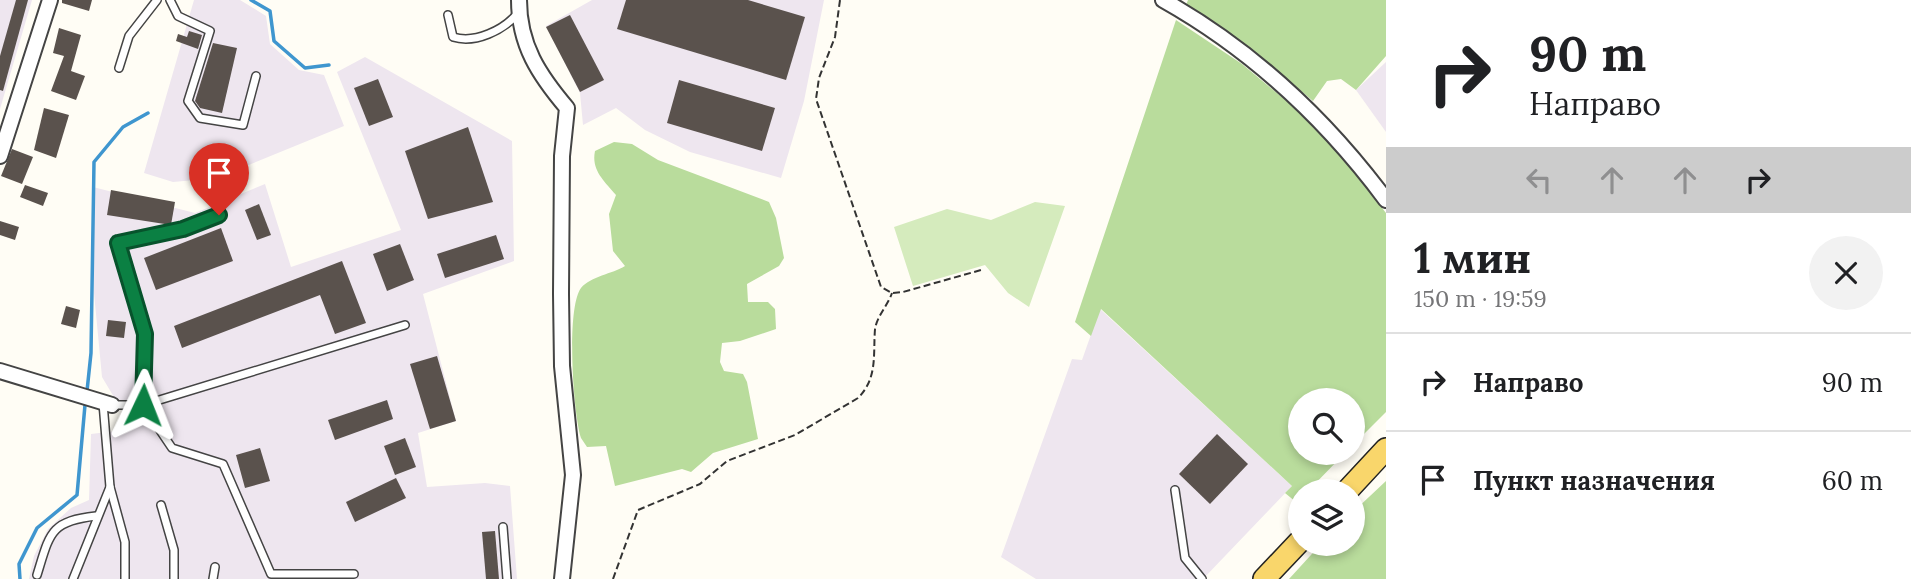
<!DOCTYPE html>
<html lang="ru">
<meta charset="utf-8">
<style>
body{margin:0;font-family:Lora,serif;background:#f2f2f2;color:#202124;height:100vh;display:flex;flex-direction:column;font-size:26px;white-space:nowrap}
*{box-sizing:border-box;margin:0}
p{font-size:23px;color:#757577}
.icon{flex:none;width:38px;height:38px;fill:none;stroke:currentColor;stroke-width:2;stroke-linecap:round;stroke-linejoin:round}
.map{position:relative;flex:1;overflow:hidden}
.side{display:flex;flex-direction:column;background:#fff;width:525px}
.side>*{flex:none}
.banner{background:#fff;color:#202124;overflow:hidden}
.buttons{position:absolute;left:1288px;top:388px;display:grid;gap:14px}
.buttons a{display:grid;place-items:center;width:77px;height:77px;border-radius:50%;background:#fff;box-shadow:0 4px 10px #0003;font-size:35px}
.pin{position:absolute;display:grid;place-items:center;width:60px;height:60px;color:#fff;margin:-72px -30px;border-radius:50% 50% 50% 0;rotate:-45deg;box-shadow:0 0 7px #0007}
.pin .icon{rotate:45deg}
.me{position:absolute;width:77px;margin:-38px;rotate:2deg;stroke-linejoin:round;filter:drop-shadow(0 0 5px #0008)}
.turn{display:flex;align-items:center;gap:24px;height:147px;padding:0 28px;font-size:32px}
.turn .icon{width:91px;height:91px;stroke-width:2.5}
.turn b{display:block;font-size:49px;line-height:60px}
.lanes{display:flex;align-items:center;height:66px;padding:0 28px;background:#0003;justify-content:center;gap:35px;direction:ltr}
.lanes .off{opacity:.35}
.round{display:grid;place-items:center;flex:none;width:74px;height:74px;border-radius:37px;background:#f2f2f2}
.head{display:flex;align-items:center;justify-content:space-between;height:119px;padding:0 28px}
h1{font-size:42px;font-weight:700;line-height:52px}
ul{padding:0;list-style:none}
li{display:flex;align-items:center;gap:21px;height:98px;padding:0 28px;border-top:2px solid #e0e0e0}
li div{flex:1}
li b{display:block;font-size:26px}
li em{font-style:normal}
main{display:flex;flex:1;min-height:0}
.map>svg:first-child{display:block}
</style>
<main>
<div class="map">
<svg width="1386" height="579" viewBox="0 0 1386 579">
<rect width="100%" height="100%" fill="#fffdf5"/>
<g fill="#eee6ef">
<polygon points="0,0 32,0 0,109"/>
<polygon points="194,0 240,0 266,16 270,44 299,70 324,75 344,126 217,178 173,182 144,173"/>
<polygon points="592,0 824,0 804,101 781,178 690,152 645,130 616,108 583,125 580,93 546,26"/>
<polygon points="365,57 512,141 514,261 423,294 456,421 418,433 427,487 485,483 510,486 517,579 29,579 34,556 48,529 71,508 89,500 91,434 133,429 102,377 94,293 93,187 195,213 265,184 291,267 401,230 337,72"/>
<polygon points="1386,62 1386,132 1356,90"/>
<polygon points="1100,309 1292,486 1203,579 1036,579 1001,557 1072,359 1082,360"/>
</g>
<polygon fill="#d5ebbd" points="1035,202 1065,206 1029,307 1008,293 985,265 913,286 894,227 947,209 991,220"/>
<g fill="#b9dc9c">
<polygon points="1188,0 1386,0 1386,56 1356,90 1341,79 1327,81 1313,101 1252,50 1186,5"/>
<polygon points="1176,20 1242,64 1320,129 1386,213 1386,412 1353,445 1353,401 1300,401 1300,453 1345,453 1307,492 1300,492 1296,502 1285,493 1292,486 1101,309 1091,336 1075,322"/>
<path d="M 614,142 L 632,144 L 658,160 L 769,202 L 776,218 L 784,258 L 779,266 L 747,284 L 748,302 L 768,302 L 775,309 L 776,329 L 740,341 L 722,343 L 720,362 L 724,371 L 743,374 L 747,382 L 758,439 L 713,453 L 691,472 L 682,469 L 615,486 L 606,446 L 587,447 L 581,438 C 573,413 566,308 581,288 C 591,276 612,274 625,266 L 613,251 L 609,214 L 616,195 C 604,181 591,170 595,151 Z"/>
<polygon points="1386,481 1386,579 1289,579 1321,544 1353,544 1353,512"/>
</g>
<g fill="none" stroke-linecap="round" stroke-linejoin="round">
<g stroke="#3f96cf" stroke-width="3.5">
<polyline points="251,0 270,11 274,41 305,68 329,65"/>
<polyline points="87,391 91,353 94,162 123,127 148,113"/>
<polyline points="20,579 19,564 37,528 77,495 85,405"/>
</g>
</g>
<g fill="#5a524d">
<polygon points="16,0 28,0 3,91 0,90 0,56"/>
<polygon points="62,0 92,0 89,11 62,3"/>
<polygon points="626,0 748,0 805,17 786,80 617,29"/>
<polygon points="570,15 604,80 580,92 546,27"/>
<polygon points="59,28 81,35 71,71 85,76 76,100 51,91 64,56 53,53"/>
<polygon points="189,31 202,35 198,49 176,41 178,34 187,37"/>
<polygon points="213,43 237,48 222,113 200,108 195,101"/>
<polygon points="378,79 393,117 369,126 354,88"/>
<polygon points="679,80 775,108 762,151 667,123"/>
<polygon points="44,108 69,115 56,158 34,150"/>
<polygon points="468,127 493,202 428,219 405,151"/>
<polygon points="12,149 33,157 22,184 1,176"/>
<polygon points="25,185 48,193 43,206 20,197"/>
<polygon points="111,190 175,202 171,225 107,215"/>
<polygon points="259,204 271,235 257,240 245,210"/>
<polygon points="0,221 19,227 15,240 0,235"/>
<polygon points="221,228 233,261 156,290 144,258"/>
<polygon points="496,235 504,259 445,278 437,254"/>
<polygon points="400,244 414,280 387,291 373,254"/>
<polygon points="342,261 366,323 335,334 320,295 182,348 174,326"/>
<polygon points="66,306 80,310 76,328 61,324"/>
<polygon points="108,320 126,322 124,338 106,336"/>
<polygon points="437,356 456,421 430,429 410,364"/>
<polygon points="387,400 393,419 335,440 328,420"/>
<polygon points="1217,434 1248,464 1210,504 1179,474"/>
<polygon points="405,438 416,467 395,475 384,446"/>
<polygon points="260,448 270,481 245,488 236,455"/>
<polygon points="396,478 406,498 355,522 346,502"/>
<polygon points="495,531 499,579 486,579 482,532"/>
</g>
<g fill="none" stroke-linecap="round" stroke-linejoin="round">
<g stroke="#444" stroke-width="10">
<g id="service">
<polyline points="170,0 178,16 210,31 188,101 200,118 243,125 256,76"/>
<path d="M 448,15 L 453,37 C 475,44 504,30 518,13"/>
<polyline points="119,68 129,36 157,0"/>
<polyline points="219,215 183,229 118,243 145,334 143,405 405,325"/>
<polyline points="103,403 110,487 125,542 125,579"/>
<polyline points="112,405 143,405 172,448 223,464 271,574 354,574"/>
<polyline points="1175,490 1185,558 1202,579"/>
<polyline points="161,505 174,550 174,579"/>
<polyline points="503,527 507,579"/>
<path d="M 37,575 C 50,533 50,521 96,516"/>
<polyline points="73,579 110,487"/>
<polyline points="213,579 215,567"/>
</g>
</g>
<g stroke="#444" stroke-width="18">
<g id="minor">
<path d="M 519,0 C 519,45 539,75 567,108 L 562,156 L 561,294 L 562,366 L 573,475 L 562,579"/>
<path d="M 1163,0 C 1252,50 1325,118 1386,200"/>
<polyline points="0,156 50,0"/>
<polyline points="0,371 112,405"/>
</g>
</g>
<g stroke="#222" stroke-width="24">
<g id="primary">
<polyline points="1346,492 1386,449"/>
<polyline points="1264,579 1300,541"/>
</g>
</g>
<g stroke="#333" stroke-width="2" stroke-dasharray="7 3.5" stroke-linecap="butt">
<polyline points="840,0 835,37 819,78 816,99 881,287 892,293 903,292 981,270"/>
<path d="M 613,579 L 638,510 L 700,484 L 727,461 L 795,435 L 858,398 C 878,378 873,354 875,329 C 877,316 888,305 892,293"/>
</g>
<use href="#service" stroke="#fff" stroke-width="7"/>
<use href="#minor" stroke="#fff" stroke-width="14"/>
<use href="#primary" stroke="#f9d66b" stroke-width="21"/>
</g>
<g fill="none" stroke-linecap="round" stroke-linejoin="round">
<g stroke="#07532c" stroke-width="18">
<polyline id="route" points="143,405 145,334 118,243 183,229 219,215"/>
</g>
<use href="#route" stroke="#0b8043" stroke-width="12"/>
</g>
</svg>
<div class="buttons">
<a><svg class="icon" aria-label="search" viewBox="0 0 24 24"><circle cx="10" cy="10" r="6"/><path d="M15 15l6 6"/></svg></a>
<a><svg class="icon" aria-label="layers" viewBox="0 0 24 24"><path d="M12 4l9 5-9 5-9-5zM3 14l9 5 9-5"/></svg></a>
</div>
<div class="pin" style="left:219px;top:215px;background:#d93025"><svg class="icon" aria-label="arrive" viewBox="0 0 24 24"><path d="M6 21V4h12l-3 4 3 4H6"/></svg></div>
<svg class="me" style="left:143px;top:405px" viewBox="-20 -20 40 40"><path d="M0-17L14 15 0 8-14 15z" fill="#0b8043" stroke="#fff" stroke-width="4"/></svg>
</div>
<section class="side">
<div class="banner">
<div class="turn"><svg class="icon" aria-label="right" viewBox="0 0 24 24"><path d="M7 20v-9h11M14 6l5 5-5 5"/></svg><div><b>90 m</b>Направо</div></div>
<div class="lanes"><svg class="icon off" aria-label="left" viewBox="0 0 24 24"><path d="M17 20v-9H6M10 6l-5 5 5 5"/></svg><svg class="icon off" aria-label="ahead" viewBox="0 0 24 24"><path d="M12 20V5M6 11l6-6 6 6"/></svg><svg class="icon off" aria-label="ahead" viewBox="0 0 24 24"><path d="M12 20V5M6 11l6-6 6 6"/></svg><svg class="icon" aria-label="right" viewBox="0 0 24 24"><path d="M7 20v-9h11M14 6l5 5-5 5"/></svg></div>
</div>
<div class="head"><div><h1>1 мин</h1><p>150 m · 19:59</p></div><a class="round"><svg class="icon" aria-label="close" viewBox="0 0 24 24"><path d="M6 6l12 12M18 6L6 18"/></svg></a></div>
<ul>
<li><svg class="icon" aria-label="right" viewBox="0 0 24 24"><path d="M7 20v-9h11M14 6l5 5-5 5"/></svg><div><b>Направо</b></div><em>90 m</em></li>
<li><svg class="icon" aria-label="arrive" viewBox="0 0 24 24"><path d="M6 21V4h12l-3 4 3 4H6"/></svg><div><b>Пункт назначения</b></div><em>60 m</em></li>
</ul>
</section>
</main>
